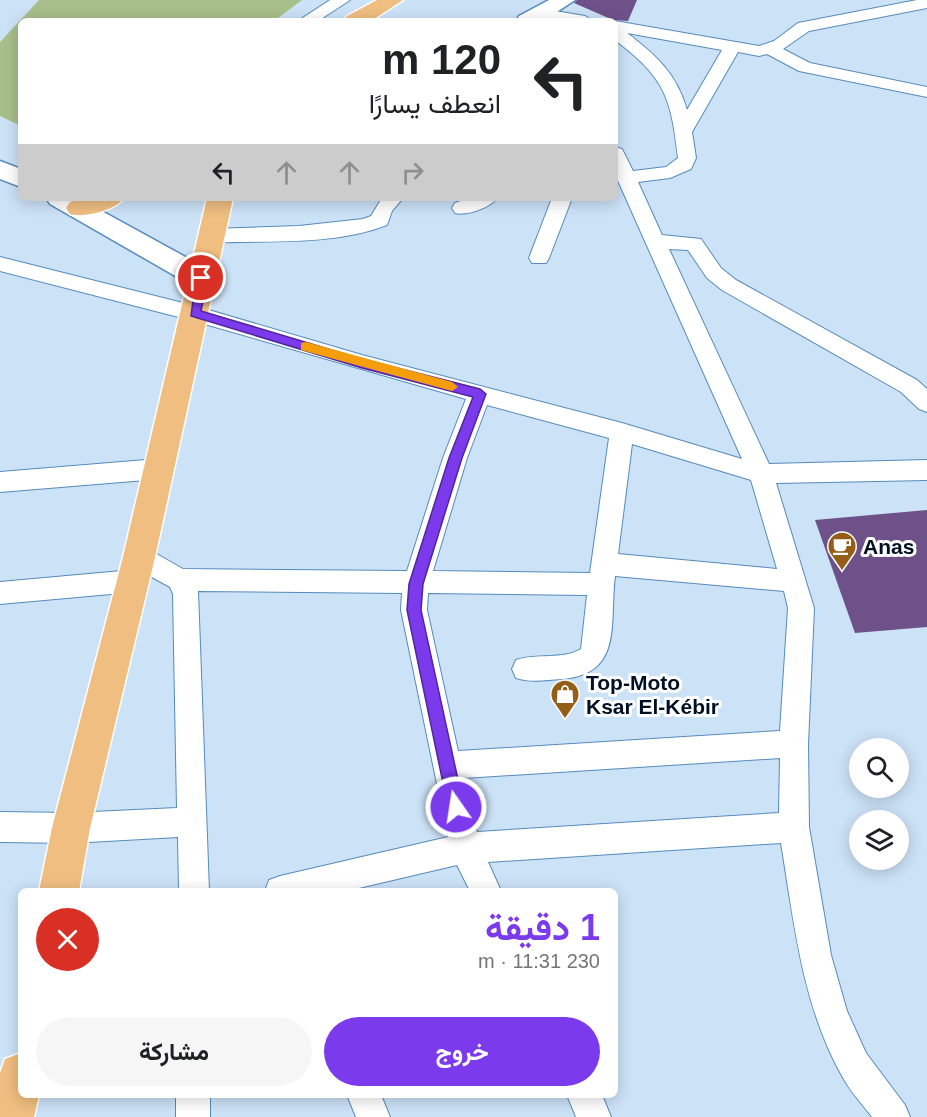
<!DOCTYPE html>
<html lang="ar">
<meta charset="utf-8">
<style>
body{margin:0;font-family:Arial,Vazirmatn,sans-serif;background:#f6f6f6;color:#202124;direction:rtl;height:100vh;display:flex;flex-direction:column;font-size:22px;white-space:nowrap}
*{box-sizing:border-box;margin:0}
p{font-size:20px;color:#757577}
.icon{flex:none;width:33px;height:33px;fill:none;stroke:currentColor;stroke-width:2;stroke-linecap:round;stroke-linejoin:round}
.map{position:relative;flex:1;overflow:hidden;direction:ltr}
.drawer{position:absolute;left:18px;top:888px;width:600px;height:210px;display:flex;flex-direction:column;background:#fff;border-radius:9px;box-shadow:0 3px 15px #0003;direction:rtl}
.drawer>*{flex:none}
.guide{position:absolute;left:18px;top:18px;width:600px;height:183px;border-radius:9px;box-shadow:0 3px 15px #0003;direction:rtl;background:#fff;color:#202124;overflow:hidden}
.fabs{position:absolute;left:849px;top:738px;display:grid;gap:12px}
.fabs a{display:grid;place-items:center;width:60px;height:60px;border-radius:50%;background:#fff;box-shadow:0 3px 15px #0003;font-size:30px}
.pin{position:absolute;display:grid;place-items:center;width:51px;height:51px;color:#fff;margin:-26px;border:3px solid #fff;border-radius:50%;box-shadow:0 2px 6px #0007}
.me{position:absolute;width:66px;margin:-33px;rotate:347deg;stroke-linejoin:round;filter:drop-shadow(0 0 4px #0008)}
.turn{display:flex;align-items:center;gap:21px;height:126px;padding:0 18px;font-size:27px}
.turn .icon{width:78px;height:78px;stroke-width:2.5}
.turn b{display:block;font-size:42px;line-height:51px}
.lanes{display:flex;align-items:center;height:57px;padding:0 18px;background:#0003;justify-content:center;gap:30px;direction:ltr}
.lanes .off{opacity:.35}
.round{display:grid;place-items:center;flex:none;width:63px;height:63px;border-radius:32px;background:#f6f6f6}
.head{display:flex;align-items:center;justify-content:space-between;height:102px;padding:0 18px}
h1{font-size:36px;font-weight:700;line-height:45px;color:#7c3aed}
.primary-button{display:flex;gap:12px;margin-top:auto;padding:12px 18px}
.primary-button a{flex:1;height:69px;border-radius:36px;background:#7c3aed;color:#fff;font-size:24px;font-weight:700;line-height:69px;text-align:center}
.primary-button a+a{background:#f6f6f6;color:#202124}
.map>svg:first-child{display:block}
</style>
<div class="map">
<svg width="927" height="1117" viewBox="0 0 927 1117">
<rect width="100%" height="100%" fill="#cce2f7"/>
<polygon fill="#a9bf8b" points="39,0 302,0 274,21 21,21 21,126 0,116 0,42"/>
<g fill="#6e5189">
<polygon points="577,0 637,0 628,21 613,20 574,3"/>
<polygon points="927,510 927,627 855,633 815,520"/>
</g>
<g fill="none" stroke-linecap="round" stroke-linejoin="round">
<g stroke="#558bbc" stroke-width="2">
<g id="street">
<polygon points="330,0 350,0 318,21 298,21"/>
<path d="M 917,0 L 927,0 L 927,8 L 809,31 L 783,49 L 810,63 L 927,87 L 927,97 L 799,71 L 767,54 L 759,56 L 738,52 L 692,132 L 696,158 L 691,169 L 670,178 L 638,182 L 662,235 L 701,239 L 721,268 L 736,280 L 917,380 L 927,389 L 927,412 L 919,409 L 901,392 L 722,290 L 707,278 L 688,250 L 669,249 L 769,464 L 927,460 L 927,480 L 776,483 L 814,608 L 808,744 L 809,827 L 831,955 L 847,1011 L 866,1053 L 905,1105 L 910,1117 L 872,1117 C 862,1104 850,1091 842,1076 C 802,1005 794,922 781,843 L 488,862 L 501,891 L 470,891 L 457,865 L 346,891 L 265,891 L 269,880 L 280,876 L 448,837 L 401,610 L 402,593 L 198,591 L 209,891 L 179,891 L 178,837 L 71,843 L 0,842 L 0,812 L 71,813 L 177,808 L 173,594 L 170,587 L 130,565 L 126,557 L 130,549 L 139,546 L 148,549 L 183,569 L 407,571 L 443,458 L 466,399 L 194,321 L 0,271 L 0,257 L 195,306 L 362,355 L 622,423 L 742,459 L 615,174 L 615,147 L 622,149 L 633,171 L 666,167 L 678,158 C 671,97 665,78 615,40 L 615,21 L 759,46 L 774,41 L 798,23 ZM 627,33 L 722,50 L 687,110 C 677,74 656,55 627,33 ZM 487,405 L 609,438 L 590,573 L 433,571 L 467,458 ZM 632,444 L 751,480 L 777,569 L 618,554 ZM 615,576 L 784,591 L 788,608 L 780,731 L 458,751 L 427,610 L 428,593 L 587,595 L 581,649 C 563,660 536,653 516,660 L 512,669 L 516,678 C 531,683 546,680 562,679 C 624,674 609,623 615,576 ZM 780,758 L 779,813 L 477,832 L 464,778 Z"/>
<polygon points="543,9 585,16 593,21 555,21 537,18 535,14 537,10"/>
<path d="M 382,198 L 403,198 L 392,211 L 387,225 C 333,246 268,240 211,243 L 204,241 L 201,236 L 204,231 L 211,229 L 299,226 L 363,219 L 371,216 Z"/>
<path d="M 469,198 L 497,198 C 490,208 466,216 455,213 L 452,208 L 455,203 Z"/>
<polygon points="552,198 572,198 549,258 546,263 532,263 529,258"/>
<polygon points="158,459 166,462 170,469 166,476 158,479 0,492 0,472"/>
<polygon points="133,570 142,573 146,581 142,589 133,592 0,604 0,582"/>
<rect x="176" y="1095" width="34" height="22"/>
<polygon points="347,1095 381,1095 390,1117 356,1117"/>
<polygon points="567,1095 602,1095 611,1117 576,1117"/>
</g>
</g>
<g stroke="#558bbc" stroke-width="3">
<g id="secondary">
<polygon points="549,0 575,0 543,21 516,21 519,16"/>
<polygon points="0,161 21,169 21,187 0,179"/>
<polygon points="46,198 78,198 211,271 215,278 211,285 201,287 191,285 50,204"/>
</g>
</g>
<g stroke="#fff" stroke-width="3">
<g id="primary">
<polygon points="377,0 403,0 371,21 344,21 347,16"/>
<path d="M 83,198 L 124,198 C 116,210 84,218 70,214 L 66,208 L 70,202 Z"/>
<polygon points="207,198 233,198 155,557 90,828 79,891 39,891 52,828 123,557"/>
<polygon points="21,1053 21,1095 39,1095 34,1117 0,1117 0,1073 5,1059"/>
</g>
</g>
<use href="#street" fill="#fff" fill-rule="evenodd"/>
<use href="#secondary" fill="#fff" fill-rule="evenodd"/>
<use href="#primary" fill="#efbe80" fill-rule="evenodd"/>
</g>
<polygon fill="#7c3aed" stroke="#51269a" stroke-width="1.5" points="201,275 207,278 201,311 362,359 480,389 486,394 462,458 423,584 421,610 464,807 462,812 456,814 450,812 448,807 407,610 409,584 449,458 473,397 362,368 191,316 196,278"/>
<polygon fill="#f59e0b" points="306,342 452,382 458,387 452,391 301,350 301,343"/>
<defs>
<g id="cafe-pin" transform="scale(1.5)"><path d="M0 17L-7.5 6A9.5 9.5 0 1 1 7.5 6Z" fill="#955e17" stroke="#fff"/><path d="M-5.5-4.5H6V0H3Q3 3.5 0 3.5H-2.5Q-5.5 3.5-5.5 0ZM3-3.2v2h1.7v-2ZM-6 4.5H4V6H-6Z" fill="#fff"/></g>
<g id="shop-pin" transform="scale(1.5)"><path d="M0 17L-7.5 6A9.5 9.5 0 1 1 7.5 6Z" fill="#955e17" stroke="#fff"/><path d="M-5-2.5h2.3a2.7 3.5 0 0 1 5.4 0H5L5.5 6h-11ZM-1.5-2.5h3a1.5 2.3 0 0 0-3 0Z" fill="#fff"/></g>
</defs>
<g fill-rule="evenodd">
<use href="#cafe-pin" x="842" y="546"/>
<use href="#shop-pin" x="565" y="694"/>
</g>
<g text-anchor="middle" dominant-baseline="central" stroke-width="6" stroke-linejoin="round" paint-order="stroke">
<g font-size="21" font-weight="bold" fill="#001022" stroke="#fff" text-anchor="start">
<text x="863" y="546">Anas</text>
<text x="586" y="682">Top-Moto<tspan x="586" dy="24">Ksar El-Kébir</tspan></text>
</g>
</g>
</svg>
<div class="fabs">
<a><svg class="icon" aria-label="search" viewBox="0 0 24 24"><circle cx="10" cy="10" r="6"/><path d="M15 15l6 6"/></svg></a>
<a><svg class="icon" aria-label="layers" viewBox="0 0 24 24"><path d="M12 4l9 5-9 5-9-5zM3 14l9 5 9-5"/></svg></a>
</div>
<div class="pin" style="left:201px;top:278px;background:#d93025"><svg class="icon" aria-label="arrive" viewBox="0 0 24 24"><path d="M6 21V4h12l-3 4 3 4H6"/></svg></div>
<svg class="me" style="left:456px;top:807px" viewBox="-20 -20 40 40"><circle r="17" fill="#7c3aed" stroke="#fff" stroke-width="3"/><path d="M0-11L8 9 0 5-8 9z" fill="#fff"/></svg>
<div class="guide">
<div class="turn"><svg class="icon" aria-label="left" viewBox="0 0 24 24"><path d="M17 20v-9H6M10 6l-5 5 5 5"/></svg><div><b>120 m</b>انعطف يسارًا</div></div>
<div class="lanes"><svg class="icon" aria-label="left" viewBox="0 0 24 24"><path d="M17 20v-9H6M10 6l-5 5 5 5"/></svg><svg class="icon off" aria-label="ahead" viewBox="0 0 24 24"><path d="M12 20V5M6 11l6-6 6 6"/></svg><svg class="icon off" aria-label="ahead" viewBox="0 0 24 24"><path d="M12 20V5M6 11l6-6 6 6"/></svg><svg class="icon off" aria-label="right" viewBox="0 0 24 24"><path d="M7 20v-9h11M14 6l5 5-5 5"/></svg></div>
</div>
<section class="drawer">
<div class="head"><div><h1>1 دقيقة</h1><p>230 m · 11:31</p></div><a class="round" style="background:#d93025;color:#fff"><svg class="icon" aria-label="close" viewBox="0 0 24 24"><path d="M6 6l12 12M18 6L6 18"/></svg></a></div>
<div class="primary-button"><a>خروج</a><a>مشاركة</a></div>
</section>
</div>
